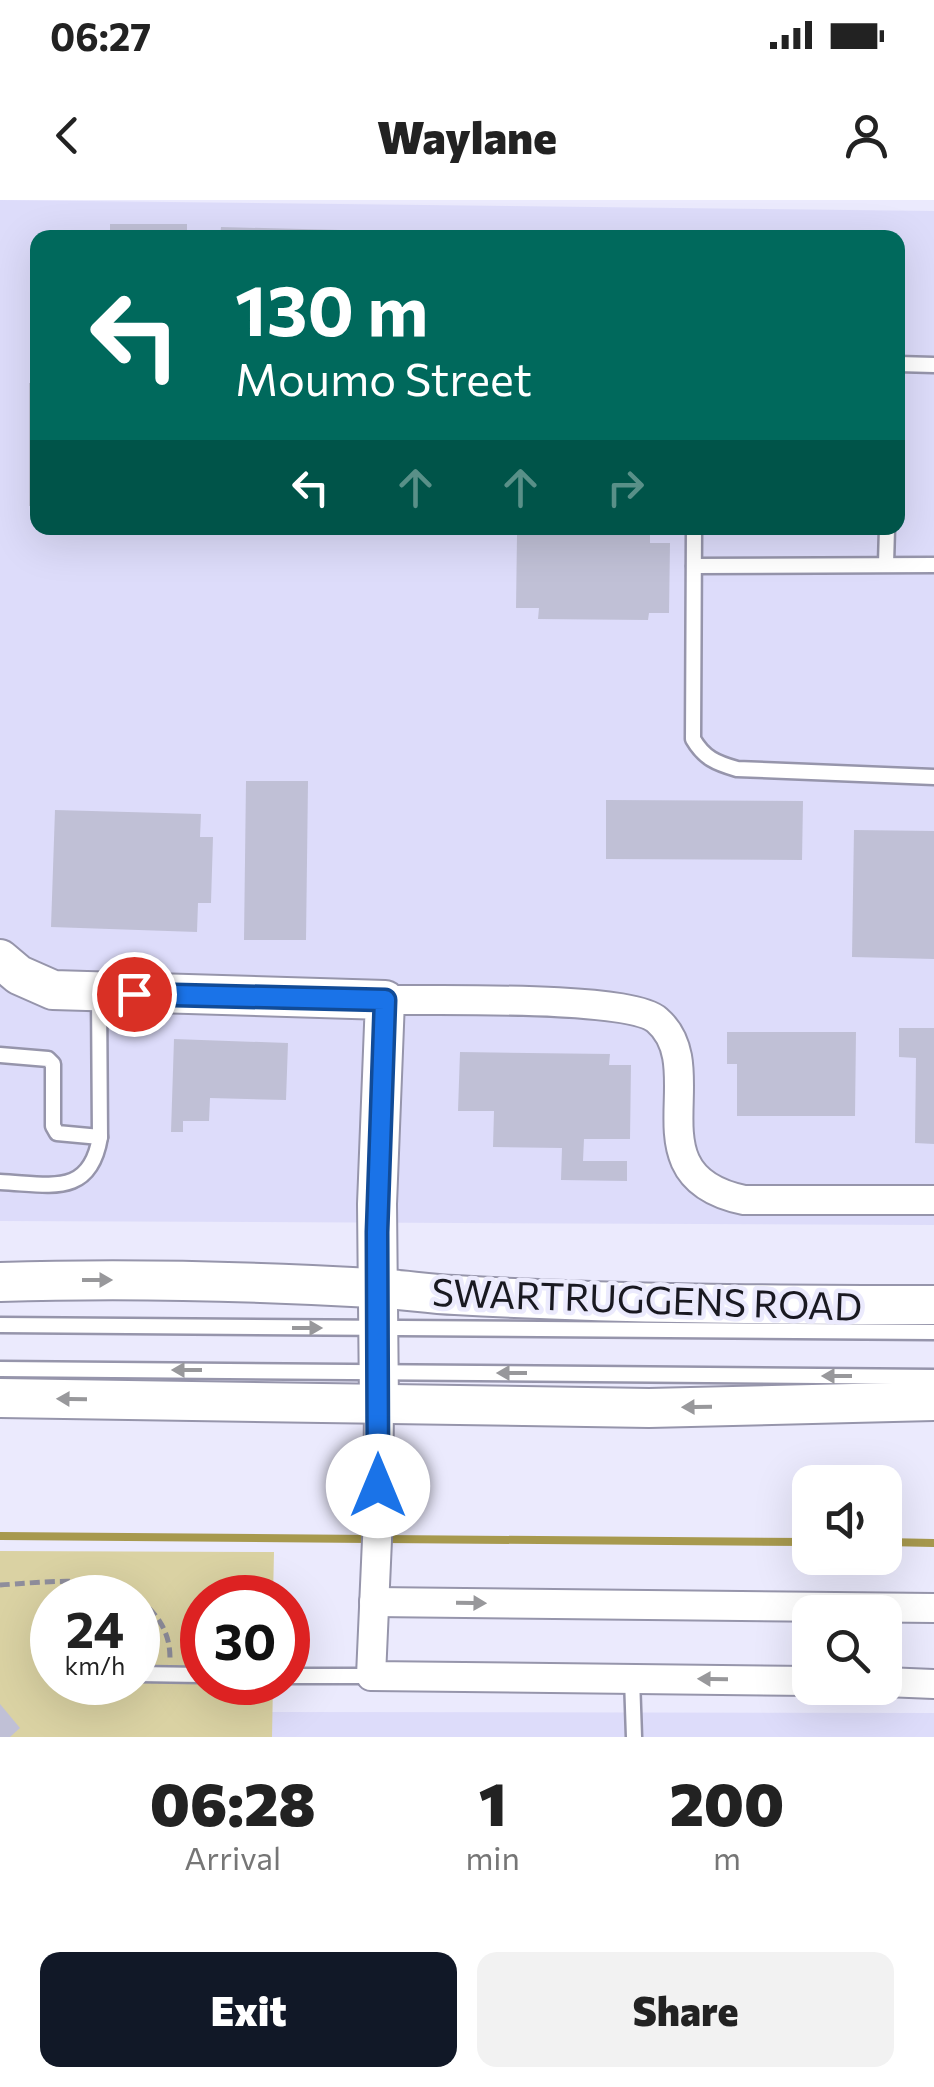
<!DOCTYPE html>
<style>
body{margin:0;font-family:Commissioner,sans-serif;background:#f2f2f2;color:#222;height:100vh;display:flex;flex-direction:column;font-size:38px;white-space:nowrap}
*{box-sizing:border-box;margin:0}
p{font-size:32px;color:#767676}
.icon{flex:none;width:55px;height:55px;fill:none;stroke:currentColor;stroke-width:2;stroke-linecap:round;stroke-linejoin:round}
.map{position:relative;height:1537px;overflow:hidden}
.sheet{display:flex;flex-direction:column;background:#fff;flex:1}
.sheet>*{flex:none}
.guide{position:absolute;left:30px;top:30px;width:875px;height:305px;border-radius:20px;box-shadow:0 10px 40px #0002;background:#00695c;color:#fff;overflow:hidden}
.controls{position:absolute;left:792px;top:1265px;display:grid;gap:20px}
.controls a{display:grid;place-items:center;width:110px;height:110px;border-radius:20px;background:#fff;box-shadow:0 10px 40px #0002;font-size:50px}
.speed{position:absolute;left:30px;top:1375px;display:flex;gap:20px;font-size:50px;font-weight:700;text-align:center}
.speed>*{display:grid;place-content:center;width:130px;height:130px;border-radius:50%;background:#fff;box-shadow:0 10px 40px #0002;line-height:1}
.speed small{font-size:25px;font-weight:400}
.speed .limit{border:15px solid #d22;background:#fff;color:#111}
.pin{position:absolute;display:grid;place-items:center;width:85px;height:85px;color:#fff;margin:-42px;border:5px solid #fff;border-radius:50%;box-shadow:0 2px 10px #0007}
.me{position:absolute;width:110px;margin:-55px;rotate:0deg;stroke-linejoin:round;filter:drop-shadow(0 0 8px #0008)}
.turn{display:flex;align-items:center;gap:35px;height:210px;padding:0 40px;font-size:45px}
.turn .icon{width:130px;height:130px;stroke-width:2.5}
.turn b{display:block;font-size:70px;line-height:85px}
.lanes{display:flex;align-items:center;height:95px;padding:0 40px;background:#0003;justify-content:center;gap:50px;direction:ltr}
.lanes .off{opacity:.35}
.eta{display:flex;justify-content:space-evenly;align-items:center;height:170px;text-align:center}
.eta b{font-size:60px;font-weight:800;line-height:70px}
.action{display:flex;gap:20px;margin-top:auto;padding:20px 40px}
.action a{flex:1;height:115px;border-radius:20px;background:#111827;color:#fff;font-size:40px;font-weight:800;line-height:115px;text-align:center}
.action a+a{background:#f2f2f2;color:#222}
.status{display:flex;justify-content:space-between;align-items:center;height:70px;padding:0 50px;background:#fff;direction:ltr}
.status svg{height:28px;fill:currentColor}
header{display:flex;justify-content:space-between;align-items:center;height:130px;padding:0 40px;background:#fff;font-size:45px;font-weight:800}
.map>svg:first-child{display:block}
</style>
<div class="status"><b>06:27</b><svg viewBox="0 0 49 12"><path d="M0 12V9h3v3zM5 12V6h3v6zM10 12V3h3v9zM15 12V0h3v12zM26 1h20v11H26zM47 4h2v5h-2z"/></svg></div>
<header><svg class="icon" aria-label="back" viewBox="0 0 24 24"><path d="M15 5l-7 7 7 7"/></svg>Waylane<svg class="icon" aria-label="person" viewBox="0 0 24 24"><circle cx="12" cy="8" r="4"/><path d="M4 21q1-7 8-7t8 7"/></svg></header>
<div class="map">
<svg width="934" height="1537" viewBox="0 0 934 1537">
<rect width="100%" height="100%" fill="#ebeafd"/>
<g fill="#dddcfa" fill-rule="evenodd">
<path d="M 0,0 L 934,11 L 934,1025 L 0,1021 ZM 38,38 L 898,38 L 898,328 L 38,328 Z"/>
<polygon points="272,1512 934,1513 934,1537 272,1537"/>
</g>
<path fill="#dad2a3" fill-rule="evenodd" d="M 0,1351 L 274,1352 L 273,1397 L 202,1398 L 202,1482 L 273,1483 L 272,1537 L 0,1537 ZM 52,1398 L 138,1398 L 138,1482 L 52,1482 Z"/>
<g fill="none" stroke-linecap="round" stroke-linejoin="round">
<g stroke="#a7994e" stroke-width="8">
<polyline points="0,1336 370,1339"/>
<polyline points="384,1339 810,1342"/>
<polyline points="885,1342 934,1343"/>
</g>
</g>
<g fill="#c0c0d6">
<rect x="110" y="24" width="77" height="14"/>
<polygon points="221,27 341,30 340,38 220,38"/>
<rect x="29" y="183" width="9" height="123"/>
<polygon points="540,332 650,333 650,343 670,343 669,413 649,413 648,420 538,419 539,408 516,408 517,335 540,335"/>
<polygon points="246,581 308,581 306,740 244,740"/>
<polygon points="606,600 803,601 802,660 606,659"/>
<polygon points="55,610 201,614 200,637 213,637 211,703 198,703 197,732 51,727"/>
<polygon points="854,630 934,631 934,759 852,757"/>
<polygon points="899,828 934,828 934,944 915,943 916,858 899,857"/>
<polygon points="727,832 856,832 855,916 737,916 737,864 727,864"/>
<polygon points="174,839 288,843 286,900 210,898 209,921 183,921 183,932 171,932"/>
<polygon points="460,852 610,854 609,865 631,865 630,939 584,939 583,961 627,961 627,981 561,980 562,948 493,947 494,911 458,911"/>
<polygon points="0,1504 20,1528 10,1537 0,1537"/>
</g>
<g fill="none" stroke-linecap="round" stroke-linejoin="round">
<g stroke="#9695ab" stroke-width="19">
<g id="lane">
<polyline points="898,164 934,165"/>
<path d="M 694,328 L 693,539 C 704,558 716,563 737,569 L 934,577"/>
<polyline points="886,364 887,328"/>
<polyline points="694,366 934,365"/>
<polyline points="0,855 48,859 53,864 53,926 57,933 100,937"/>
<path d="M 0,982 C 49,984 90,998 100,937 L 99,793"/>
<polyline points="0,1125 934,1132"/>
<polyline points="0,1169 934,1177"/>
<polyline points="138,1474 202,1475"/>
<polyline points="288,1476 371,1476"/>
<polyline points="632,1478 634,1537"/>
</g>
</g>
<g stroke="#9695ab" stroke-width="32">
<g id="street">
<path d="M 385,800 C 433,801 628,795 657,820 C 714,869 628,976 744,1000 L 934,1000"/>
<polyline points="379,1204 378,1317 371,1476 810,1481"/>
<polyline points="374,1402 934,1408"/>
<polyline points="885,1482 934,1484"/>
</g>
</g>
<g stroke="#9695ab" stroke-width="42">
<g id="secondary">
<polyline points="0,759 19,775 53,790 385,800 377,1004 379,1204"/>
<path d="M 0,1082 C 124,1078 248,1081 372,1088 C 400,1089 428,1094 455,1095 C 615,1104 775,1105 934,1105"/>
<polyline points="0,1198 649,1208 934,1201"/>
</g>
</g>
<g stroke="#8f8e9c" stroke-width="5" stroke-dasharray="10 5" stroke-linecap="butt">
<path d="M 0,1385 C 37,1383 107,1373 137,1398"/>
<path d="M 138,1398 C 157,1414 170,1431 170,1458"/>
</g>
<use href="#lane" stroke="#fff" stroke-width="14"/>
<use href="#street" stroke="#fff" stroke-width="28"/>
<use href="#secondary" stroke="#fff" stroke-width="38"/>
</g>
<defs><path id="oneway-solid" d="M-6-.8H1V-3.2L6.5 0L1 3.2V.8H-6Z" transform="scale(2.5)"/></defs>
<g fill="#98989b">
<use href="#oneway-solid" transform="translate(97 1080)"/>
<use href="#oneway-solid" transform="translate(307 1128)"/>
<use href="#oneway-solid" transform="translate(187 1170) rotate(-180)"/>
<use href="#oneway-solid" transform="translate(512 1173) rotate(-180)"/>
<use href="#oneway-solid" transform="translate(837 1176) rotate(-180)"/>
<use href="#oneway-solid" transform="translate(72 1199) rotate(-179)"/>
<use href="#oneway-solid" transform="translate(697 1207) rotate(179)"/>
<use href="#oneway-solid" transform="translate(471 1403) rotate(1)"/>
<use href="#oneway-solid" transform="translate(713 1479) rotate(-179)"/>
</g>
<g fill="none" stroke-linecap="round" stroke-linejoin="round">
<g stroke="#114b97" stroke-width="25">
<polyline id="route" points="134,794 385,800 377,1032 378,1286"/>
</g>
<use href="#route" stroke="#1a73e8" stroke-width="18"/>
</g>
<g text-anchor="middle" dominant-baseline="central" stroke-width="9" stroke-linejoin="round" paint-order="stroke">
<g font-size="38" fill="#191921" stroke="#ebeafd">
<text transform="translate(647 1098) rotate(2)">SWARTRUGGENS ROAD</text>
</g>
</g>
</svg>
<div class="controls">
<a><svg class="icon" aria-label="sound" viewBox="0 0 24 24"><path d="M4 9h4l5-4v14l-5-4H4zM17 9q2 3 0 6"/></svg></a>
<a><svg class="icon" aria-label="search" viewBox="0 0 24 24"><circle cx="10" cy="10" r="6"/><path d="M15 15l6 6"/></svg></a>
</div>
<div class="speed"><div>24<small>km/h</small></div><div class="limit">30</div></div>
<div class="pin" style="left:134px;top:794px;background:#d93025"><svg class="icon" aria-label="arrive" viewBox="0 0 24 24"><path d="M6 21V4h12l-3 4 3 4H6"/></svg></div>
<svg class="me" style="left:378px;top:1286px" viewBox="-20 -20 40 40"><circle r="19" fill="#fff"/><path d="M0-13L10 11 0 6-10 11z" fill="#1a73e8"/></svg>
<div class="guide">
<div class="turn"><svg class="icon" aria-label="left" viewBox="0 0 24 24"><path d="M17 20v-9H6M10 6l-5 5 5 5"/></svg><div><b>130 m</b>Moumo Street</div></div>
<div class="lanes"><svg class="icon" aria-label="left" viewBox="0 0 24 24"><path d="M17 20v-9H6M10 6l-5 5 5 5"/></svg><svg class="icon off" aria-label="ahead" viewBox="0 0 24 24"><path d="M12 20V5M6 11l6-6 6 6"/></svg><svg class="icon off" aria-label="ahead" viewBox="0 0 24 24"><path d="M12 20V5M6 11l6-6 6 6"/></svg><svg class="icon off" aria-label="right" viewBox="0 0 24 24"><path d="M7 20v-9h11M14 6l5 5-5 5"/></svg></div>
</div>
</div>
<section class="sheet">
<div class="eta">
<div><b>06:28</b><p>Arrival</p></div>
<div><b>1</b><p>min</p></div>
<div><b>200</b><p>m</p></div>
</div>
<div class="action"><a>Exit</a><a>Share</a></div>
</section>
